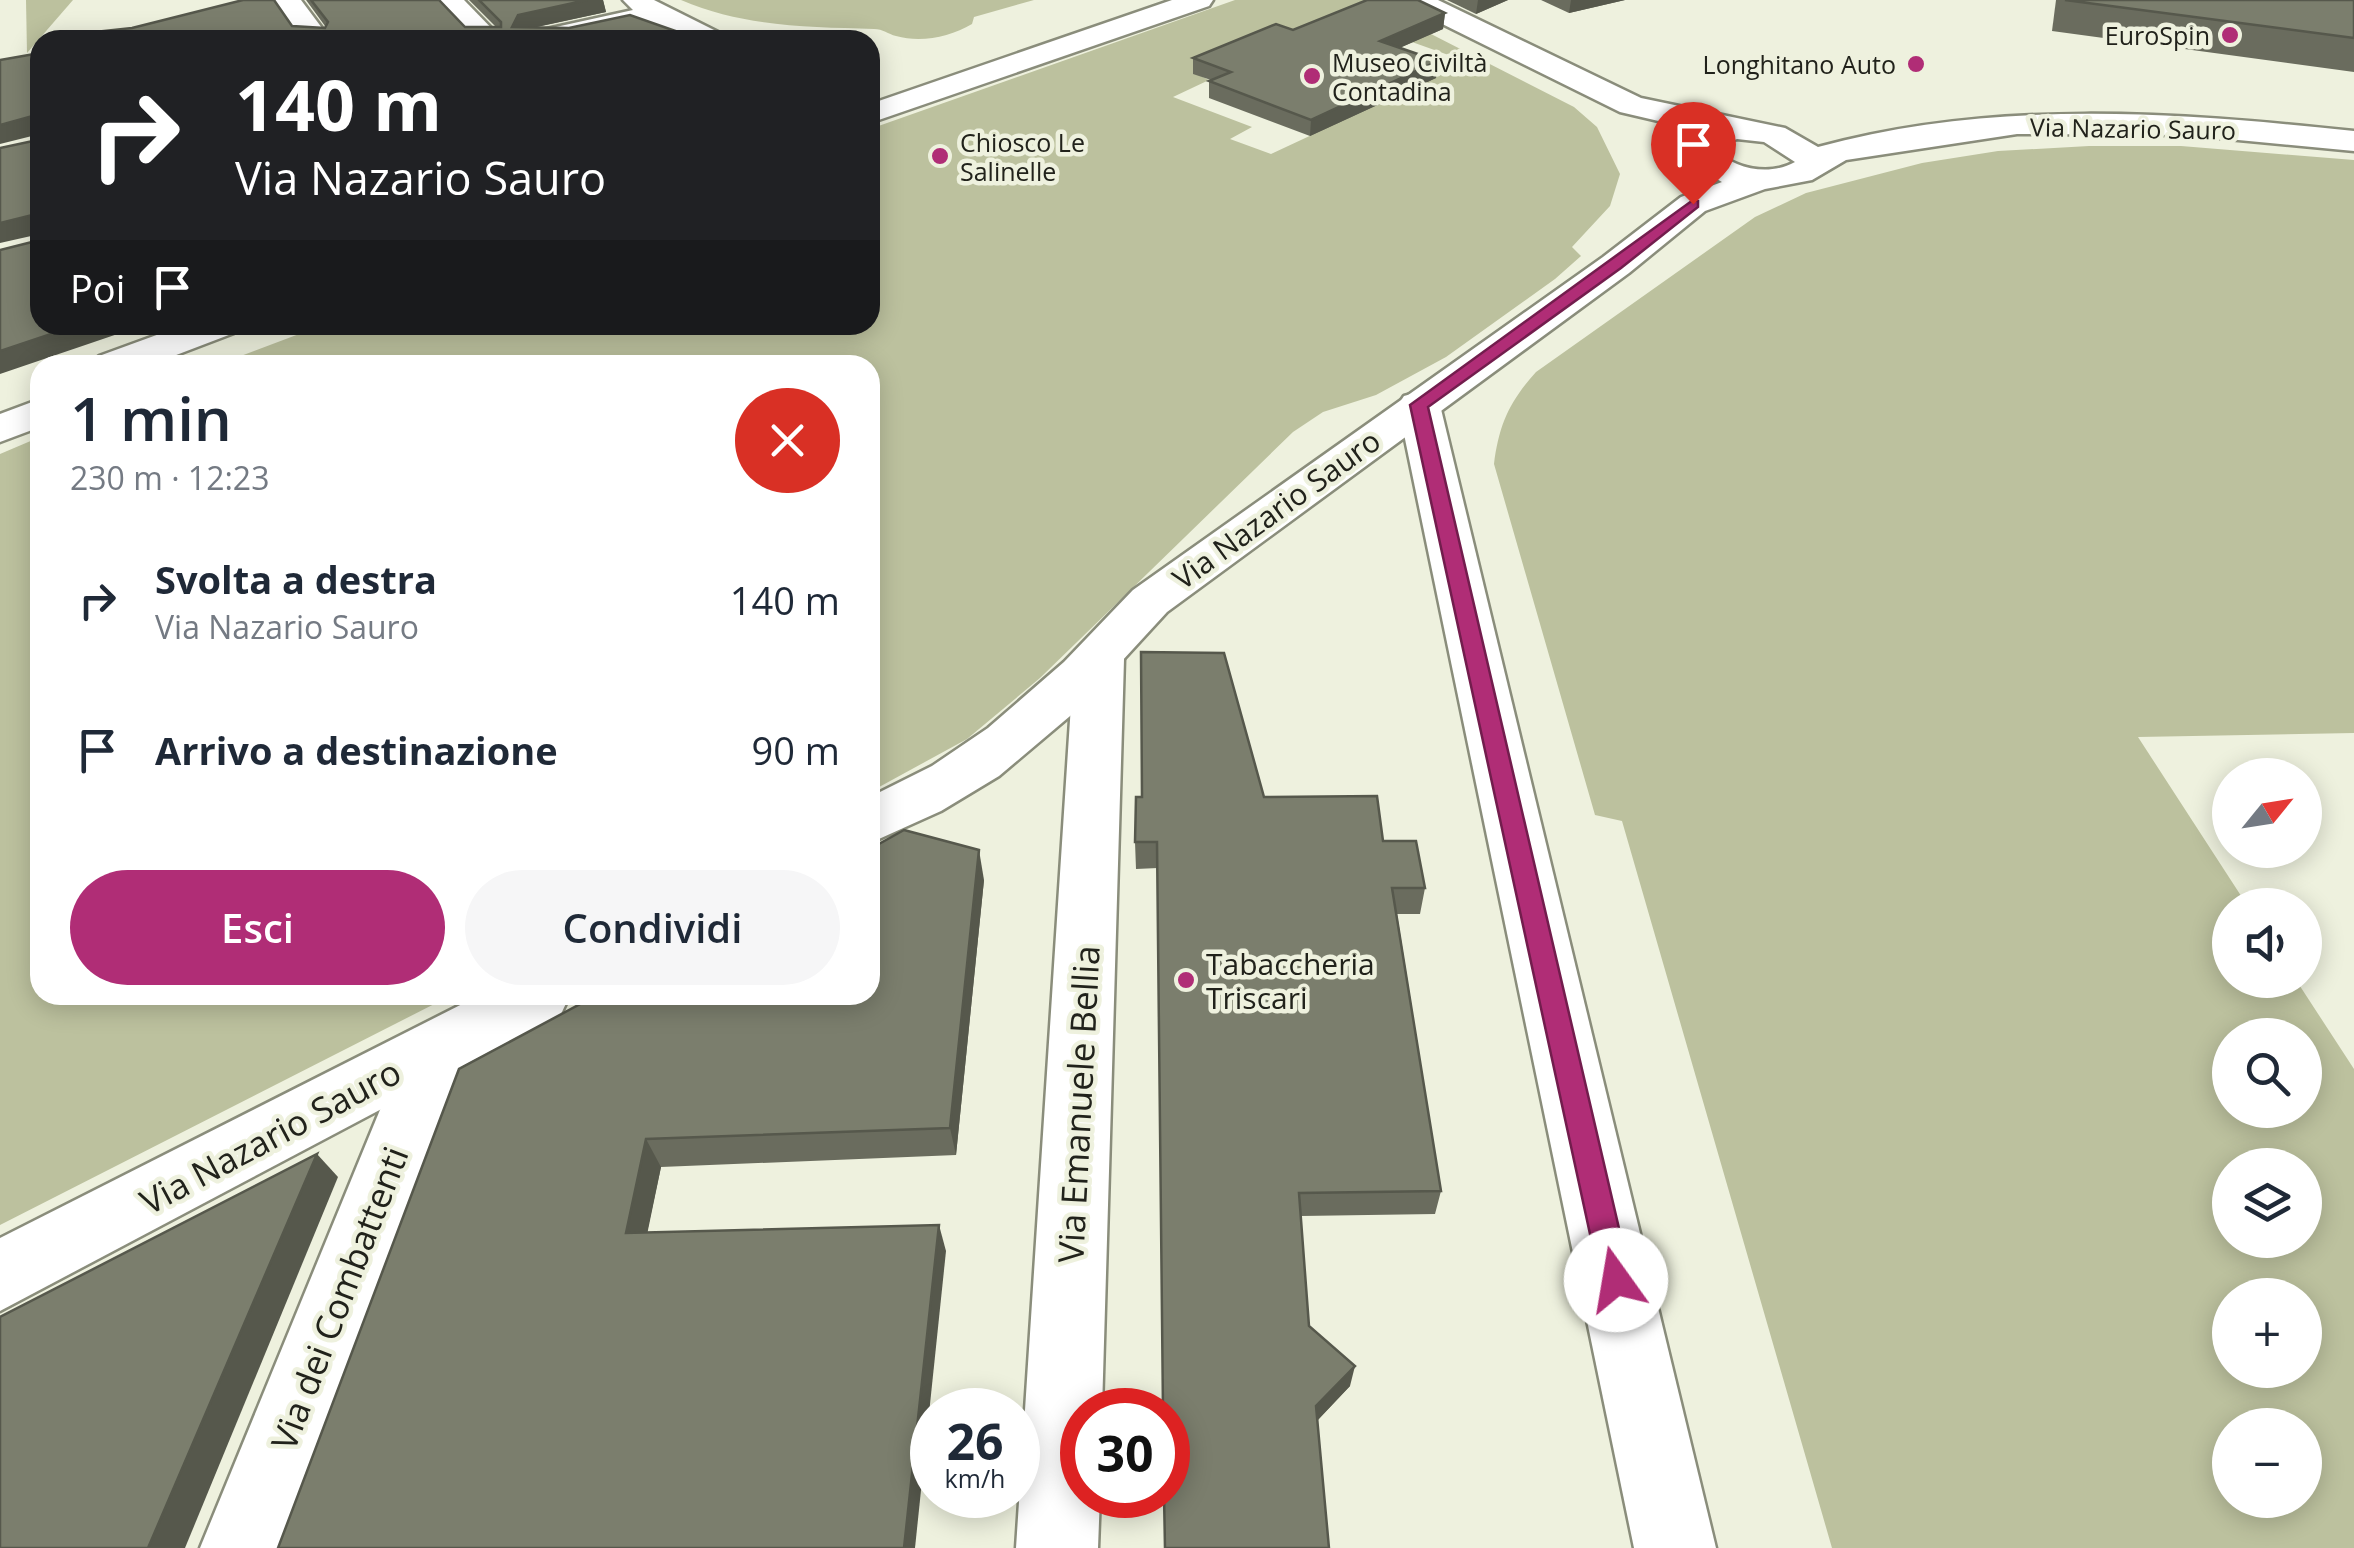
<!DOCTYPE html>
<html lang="it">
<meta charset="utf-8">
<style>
body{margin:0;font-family:"Open Sans",sans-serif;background:#f6f6f7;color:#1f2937;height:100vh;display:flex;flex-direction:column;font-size:38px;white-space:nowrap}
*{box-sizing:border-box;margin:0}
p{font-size:32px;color:#747a83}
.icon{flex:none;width:55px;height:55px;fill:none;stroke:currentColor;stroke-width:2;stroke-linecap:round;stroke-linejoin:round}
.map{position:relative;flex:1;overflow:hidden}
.drawer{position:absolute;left:30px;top:355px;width:850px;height:650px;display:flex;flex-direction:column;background:#fff;border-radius:30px;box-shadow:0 5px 25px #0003}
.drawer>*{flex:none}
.top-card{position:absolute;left:30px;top:30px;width:850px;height:305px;border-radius:30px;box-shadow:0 5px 25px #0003;background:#202124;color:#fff;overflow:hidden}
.needle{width:65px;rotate:60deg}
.controls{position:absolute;left:2212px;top:758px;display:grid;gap:20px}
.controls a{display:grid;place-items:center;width:110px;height:110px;border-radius:50%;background:#fff;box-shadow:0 5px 25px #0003;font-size:50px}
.speed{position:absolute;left:910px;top:1388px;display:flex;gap:20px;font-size:50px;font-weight:700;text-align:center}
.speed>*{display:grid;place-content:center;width:130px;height:130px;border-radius:50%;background:#fff;box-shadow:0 5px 25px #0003;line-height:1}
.speed small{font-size:25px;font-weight:400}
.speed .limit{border:15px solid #d22;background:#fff;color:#111}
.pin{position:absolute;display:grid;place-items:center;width:85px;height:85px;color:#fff;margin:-102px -42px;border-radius:50% 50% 50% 0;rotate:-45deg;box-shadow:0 0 10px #0007}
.pin .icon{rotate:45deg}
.me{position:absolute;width:110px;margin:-55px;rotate:347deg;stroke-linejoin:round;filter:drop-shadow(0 0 8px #0008)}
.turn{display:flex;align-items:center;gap:35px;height:210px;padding:0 40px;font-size:45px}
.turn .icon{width:130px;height:130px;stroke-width:2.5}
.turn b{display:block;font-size:70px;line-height:85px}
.then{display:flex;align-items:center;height:95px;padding:0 40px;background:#0003;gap:20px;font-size:38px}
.round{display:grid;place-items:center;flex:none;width:105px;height:105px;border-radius:52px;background:#f6f6f7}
.overview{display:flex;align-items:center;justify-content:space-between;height:170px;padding:0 40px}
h1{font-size:60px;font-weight:600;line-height:75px}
.primary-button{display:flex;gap:20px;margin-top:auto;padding:20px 40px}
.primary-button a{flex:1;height:115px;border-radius:60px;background:#b02d76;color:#fff;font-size:40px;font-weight:600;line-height:115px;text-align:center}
.primary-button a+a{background:#f6f6f7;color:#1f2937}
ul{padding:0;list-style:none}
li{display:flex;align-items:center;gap:30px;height:150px;padding:0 40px}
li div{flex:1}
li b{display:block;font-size:38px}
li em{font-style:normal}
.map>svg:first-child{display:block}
</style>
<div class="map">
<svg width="2354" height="1548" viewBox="0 0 2354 1548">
<rect width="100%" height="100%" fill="#eef1de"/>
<g fill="#bcc19e" fill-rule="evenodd">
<polygon points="26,0 73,0 27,53"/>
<path d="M 681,0 L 1034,0 L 974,17 L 972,24 C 950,37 921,43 896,36 C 888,34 883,29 874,29 C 806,27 745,27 681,0 Z"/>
<polygon points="1235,0 1363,0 1418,28 1195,73 1209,80 1173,97 1252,127 1230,139 1271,154 1468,62 1412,42 1431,34 1574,107 1597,127 1620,174 1610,206 1572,247 1581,256 1555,279 1446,357 1376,395 1323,412 1293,432 1040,678 967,739 870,792 870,365 217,365 323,325 870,325 870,129"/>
<path d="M 2089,146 L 2181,146 L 2354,160 L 2354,733 L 2138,737 L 2247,905 L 2230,905 L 2230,980 L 2296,980 L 2354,1069 L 2354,1548 L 1832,1548 L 1622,821 L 1595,815 L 1494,464 C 1499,425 1509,402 1536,372 L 1755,217 L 1806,193 L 1922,163 L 1998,151 ZM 2305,1035 L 2305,1110 L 2230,1110 L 2230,1035 ZM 2230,1165 L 2305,1165 L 2305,1240 L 2230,1240 ZM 2305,1295 L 2305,1370 L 2230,1370 L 2230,1295 ZM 2305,1425 L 2305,1500 L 2230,1500 L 2230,1425 Z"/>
<polygon points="40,437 40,995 452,995 0,1225 0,454"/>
</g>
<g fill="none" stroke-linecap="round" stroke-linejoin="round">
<g stroke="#8a8d7b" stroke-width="5">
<g id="minor">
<polygon points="273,0 301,0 331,40 302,40"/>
<polygon points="434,0 464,0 503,40 473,40"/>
<polygon points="623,0 654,0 722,34 726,40 688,40 651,23 573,40 520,40 524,34 633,10"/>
<polygon points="1419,392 1434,396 1440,405 1716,1548 1634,1548 1398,405 1404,396"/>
<polygon points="1099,642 1117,647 1124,659 1102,1410 1082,1410 1082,1495 1100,1495 1098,1548 1016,1548 1074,659 1081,647"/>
<polygon points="437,1021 460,1029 469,1049 282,1548 200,1548 405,1049 414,1029"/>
</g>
</g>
<g stroke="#8a8d7b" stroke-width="5">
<g id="tertiary">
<polygon points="1172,0 1213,0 1209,6 870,123 870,104"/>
<path d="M 1402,0 L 1438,0 L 1641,98 L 1785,128 L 1818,147 C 1994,99 2175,112 2354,131 L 2354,151 L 2186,135 L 2017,134 L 1846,160 L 1812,180 L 1765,189 L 1705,211 L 1629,273 L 1167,612 L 1076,711 L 999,776 L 941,811 L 870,843 L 870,797 L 932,766 L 988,728 L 1064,662 L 1133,590 L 1603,257 L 1681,197 L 1722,182 L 1692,165 L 1681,147 L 1697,130 L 1620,112 L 1406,6 ZM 1737,139 L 1764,142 L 1795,162 C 1770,176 1734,170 1714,148 Z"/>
<polygon points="184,325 239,325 234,333 150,365 93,365 99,356"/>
<polygon points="40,399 40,427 0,442 0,414"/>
<polygon points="480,995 570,995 561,1014 0,1311 0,1238"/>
</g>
</g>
<use href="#minor" fill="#fff" fill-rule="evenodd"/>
<use href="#tertiary" fill="#fff" fill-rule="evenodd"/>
</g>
<g fill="#6a6c5e">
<polygon points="306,0 439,0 465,27 496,27 469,0 603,0 606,12 536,27 701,40 325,28 325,26"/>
<polygon points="1447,0 1508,0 1476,14"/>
<polygon points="1541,0 1625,0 1569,13"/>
<polygon points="2056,0 2354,0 2354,72 2052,31"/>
<polygon points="1445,13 1443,29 1399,48 1438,61 1436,78 1310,136 1209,98 1209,81 1211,80 1193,74 1193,58 1293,30"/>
<polygon points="1264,797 1383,841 1425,888 1420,914 1397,914 1441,1191 1435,1214 1301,1216 1309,1326 1350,1386 1317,1421 1158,868 1136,869 1135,842"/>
<polygon points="984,880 956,1155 661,1167 647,1232 946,1251 278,1548 597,995"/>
</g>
<g fill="#56584c">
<polygon points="587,0 603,0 606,12 523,30 512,27 518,15"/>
<polygon points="1478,0 1508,0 1476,14"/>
<polygon points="1571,0 1625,0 1569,13"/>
<polygon points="1445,13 1443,29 1379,57 1380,41"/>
<polygon points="1438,61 1436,78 1310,136 1311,120"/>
<polygon points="33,116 40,134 0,144 0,125"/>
<polygon points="32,215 40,234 0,243 0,223"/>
<polygon points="78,325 144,325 0,374 0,351"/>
<polygon points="979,850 984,880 956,1155 950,1128"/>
<polygon points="646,1139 661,1167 642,1259 626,1233"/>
<polygon points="317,1154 338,1177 185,1548 148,1548"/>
<polygon points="939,1225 946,1251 915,1548 904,1548"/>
<polygon points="1355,1366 1350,1386 1312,1426 1316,1406"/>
</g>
<g fill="#7b7e6d" stroke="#56584c" stroke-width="2.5">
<polygon points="243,0 274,0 292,26 325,28 328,22 311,0 439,0 465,27 501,27 501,22 479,0 587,0 518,15 512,27 569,28 630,15 701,40 104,40 103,31 132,28"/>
<polygon points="1367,0 1418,0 1445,13 1380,41 1438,61 1311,120 1209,81 1231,72 1193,58 1276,24 1293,30"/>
<polygon points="2065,0 2354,0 2354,38"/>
<polygon points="40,53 40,325 78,325 0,351 0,250 32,242 32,215 0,223 0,148 33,141 33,116 0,125 0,60"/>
<polygon points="1141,652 1224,653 1264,797 1377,796 1383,841 1416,841 1425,888 1392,888 1441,1191 1299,1193 1309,1326 1355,1366 1316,1406 1329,1548 1165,1548 1164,1495 1168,1495 1168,1410 1163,1410 1157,842 1135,842 1136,797 1142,797"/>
<polygon points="904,830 979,850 950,1128 646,1139 626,1233 939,1225 904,1548 278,1548 459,1069 597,995 870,995 870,849"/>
<polygon points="317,1154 148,1548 0,1548 0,1317"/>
</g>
<polygon fill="#b02d76" stroke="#721d4d" stroke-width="2.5" points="1693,200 1698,201 1698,207 1621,268 1428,407 1631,1280 1626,1291 1616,1295 1605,1291 1600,1280 1410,405"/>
<g fill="#b02d76" stroke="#eef1de" stroke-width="4">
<circle cx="2230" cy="35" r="10"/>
<circle cx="1916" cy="64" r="10"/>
<circle cx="1312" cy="76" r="10"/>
<circle cx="940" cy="156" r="10"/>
<circle cx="1186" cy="980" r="10"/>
</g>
<g text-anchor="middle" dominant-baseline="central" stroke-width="9" stroke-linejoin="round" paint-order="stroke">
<g font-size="25" fill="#21221b" stroke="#eef1de" text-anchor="end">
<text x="2210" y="35">EuroSpin</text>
<text x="1332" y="62" text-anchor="start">Museo Civiltà<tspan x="1332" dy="29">Contadina</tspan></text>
<text x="1896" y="64">Longhitano Auto</text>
<text x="960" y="142" text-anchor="start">Chiosco Le<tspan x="960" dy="29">Salinelle</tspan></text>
</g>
<g font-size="25" fill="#21221b" stroke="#eef1de">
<text transform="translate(2133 128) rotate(1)">Via Nazario Sauro</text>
</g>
<g font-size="30" fill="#21221b" stroke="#eef1de">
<text transform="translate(1276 509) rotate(-36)">Via Nazario Sauro</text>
</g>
<g font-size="30" fill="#21221b" stroke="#eef1de" text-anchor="start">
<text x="1206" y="963">Tabaccheria<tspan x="1206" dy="34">Triscari</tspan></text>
</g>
<g font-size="35" fill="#21221b" stroke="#eef1de">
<text transform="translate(1078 1104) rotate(-87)">Via Emanuele Bellia</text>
<text transform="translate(270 1136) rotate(-28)">Via Nazario Sauro</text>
<text transform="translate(339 1298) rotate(-69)">Via dei Combattenti</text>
</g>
</g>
</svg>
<div class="controls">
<a><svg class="needle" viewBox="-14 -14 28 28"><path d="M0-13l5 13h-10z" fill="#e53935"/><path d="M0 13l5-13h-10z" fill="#747a83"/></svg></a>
<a><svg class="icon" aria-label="sound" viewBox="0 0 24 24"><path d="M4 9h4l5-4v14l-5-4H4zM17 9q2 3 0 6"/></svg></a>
<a><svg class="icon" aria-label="search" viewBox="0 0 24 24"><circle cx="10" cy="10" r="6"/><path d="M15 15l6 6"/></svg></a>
<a><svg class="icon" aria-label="layers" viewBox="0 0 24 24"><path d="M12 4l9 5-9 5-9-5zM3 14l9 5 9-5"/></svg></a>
<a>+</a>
<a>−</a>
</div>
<div class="speed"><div>26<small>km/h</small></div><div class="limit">30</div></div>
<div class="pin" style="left:1693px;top:204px;background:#d93025"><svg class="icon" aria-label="arrive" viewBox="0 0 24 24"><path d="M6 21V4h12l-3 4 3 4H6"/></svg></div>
<svg class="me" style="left:1616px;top:1280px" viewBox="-20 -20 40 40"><circle r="19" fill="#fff"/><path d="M0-13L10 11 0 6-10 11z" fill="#b02d76"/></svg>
<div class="top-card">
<div class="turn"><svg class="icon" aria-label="right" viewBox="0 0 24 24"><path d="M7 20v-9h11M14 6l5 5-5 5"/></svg><div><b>140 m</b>Via Nazario Sauro</div></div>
<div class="then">Poi<svg class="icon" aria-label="arrive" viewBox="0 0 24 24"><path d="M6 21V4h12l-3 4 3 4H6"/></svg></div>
</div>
<section class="drawer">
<div class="overview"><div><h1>1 min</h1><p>230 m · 12:23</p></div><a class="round" style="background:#d93025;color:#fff"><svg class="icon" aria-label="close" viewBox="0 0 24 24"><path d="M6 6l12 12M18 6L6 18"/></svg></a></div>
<ul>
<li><svg class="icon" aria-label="right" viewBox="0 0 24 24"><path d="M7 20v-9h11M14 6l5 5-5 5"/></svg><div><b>Svolta a destra</b><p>Via Nazario Sauro</p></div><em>140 m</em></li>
<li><svg class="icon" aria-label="arrive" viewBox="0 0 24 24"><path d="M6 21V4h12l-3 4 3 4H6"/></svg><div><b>Arrivo a destinazione</b></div><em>90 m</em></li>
</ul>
<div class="primary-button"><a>Esci</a><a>Condividi</a></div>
</section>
</div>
